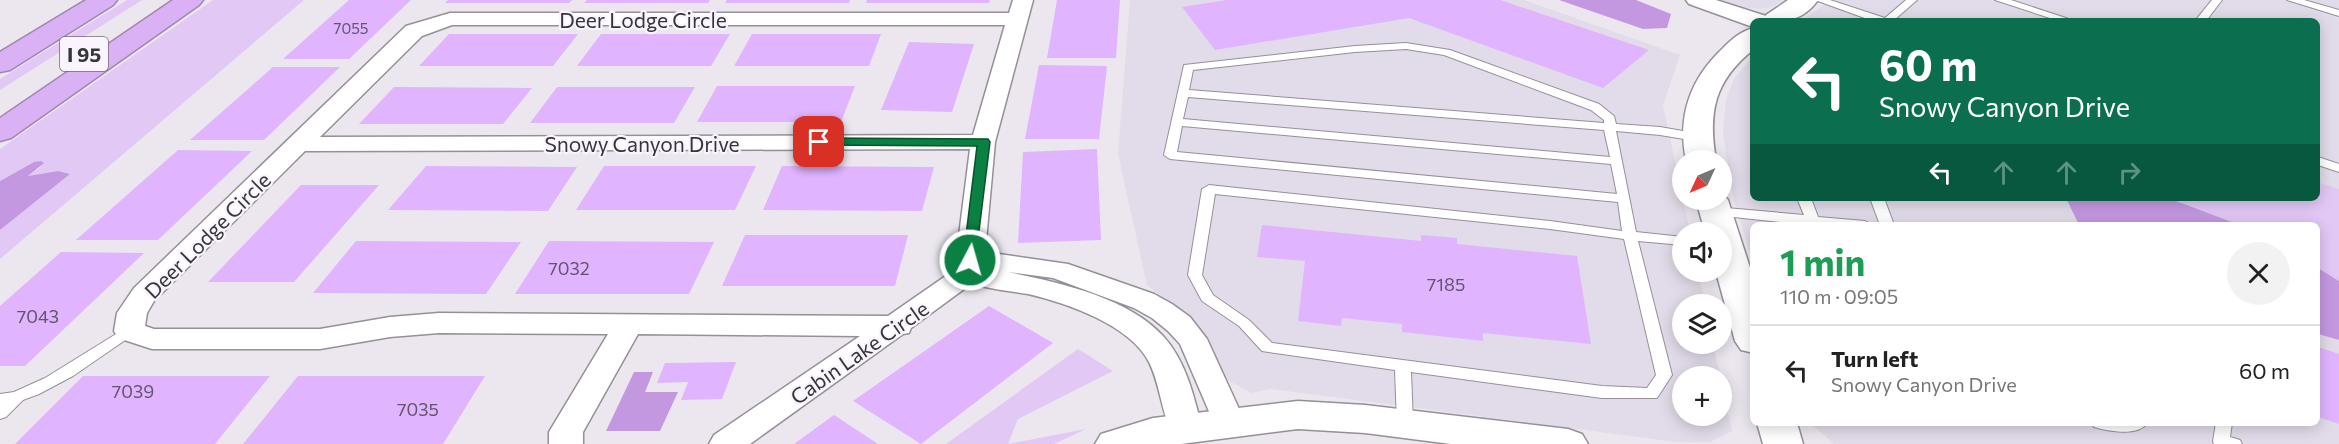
<!DOCTYPE html>
<meta charset="utf-8">
<style>
body{margin:0;font-family:Commissioner,sans-serif;background:#f2f2f2;color:#222;height:100vh;display:flex;flex-direction:column;font-size:22px;white-space:nowrap}
*{box-sizing:border-box;margin:0}
p{font-size:20px;color:#767676}
.icon{flex:none;width:33px;height:33px;fill:none;stroke:currentColor;stroke-width:2;stroke-linecap:round;stroke-linejoin:round}
.map{position:relative;flex:1;overflow:hidden}
.panel{position:absolute;left:1750px;top:222px;width:570px;height:204px;display:flex;flex-direction:column;background:#fff;border-radius:9px;box-shadow:0 3px 15px #0003}
.panel>*{flex:none}
.banner{position:absolute;left:1750px;top:18px;width:570px;height:183px;border-radius:9px;box-shadow:0 3px 15px #0003;background:#0b6e4f;color:#fff;overflow:hidden}
.needle{width:39px;rotate:226deg}
.controls{position:absolute;left:1672px;top:150px;display:grid;gap:12px}
.controls a{display:grid;place-items:center;width:60px;height:60px;border-radius:50%;background:#fff;box-shadow:0 3px 15px #0003;font-size:30px}
.pin{position:absolute;display:grid;place-items:center;width:51px;height:51px;color:#fff;margin:-26px;border-radius:12px;box-shadow:0 3px 9px #0006}
.me{position:absolute;width:66px;margin:-33px;rotate:6deg;stroke-linejoin:round;filter:drop-shadow(0 0 4px #0008)}
.turn{display:flex;align-items:center;gap:21px;height:126px;padding:0 30px;font-size:27px}
.turn .icon{width:78px;height:78px;stroke-width:2.5}
.turn b{display:block;font-size:42px;line-height:51px}
.lanes{display:flex;align-items:center;height:57px;padding:0 30px;background:#0003;justify-content:center;gap:30px;direction:ltr}
.lanes .off{opacity:.35}
.round{display:grid;place-items:center;flex:none;width:63px;height:63px;border-radius:32px;background:#f2f2f2}
.head{display:flex;align-items:center;justify-content:space-between;height:102px;padding:0 30px}
h1{font-size:36px;font-weight:700;line-height:45px;color:#1e9e55}
ul{padding:0;list-style:none}
li{display:flex;align-items:center;gap:18px;height:90px;padding:0 30px;border-top:2px solid #e0e0e0}
li div{flex:1}
li b{display:block;font-size:22px}
li em{font-style:normal}
.map>svg:first-child{display:block}
</style>
<div class="map">
<svg width="2339" height="444" viewBox="0 0 2339 444">
<rect width="100%" height="100%" fill="#ece7ef"/>
<g fill="#e2dbe9">
<polygon points="1130,0 1524,0 1680,55 1663,105 1690,232 1683,232 1683,272 1698,272 1705,304 1683,304 1683,344 1713,344 1720,376 1683,376 1683,416 1722,416 1722,384 1732,431 1710,442 1676,442 1271,389 1252,393 1229,381 1218,368 1194,324 1147,285 1118,154"/>
<polygon points="1714,0 1782,0 1775,6 1760,9 1733,7"/>
<polygon points="1831,0 2339,0 2339,189 2318,182 2318,21 1836,21 1826,18 1825,21 1800,21"/>
<polygon points="1753,56 1754,198 2066,198 2079,225 1754,225 1753,262 1733,197 1723,133 1726,99 1734,79"/>
<polygon points="2318,334 2339,340 2339,444 1834,444 1810,423 2318,423"/>
</g>
<g fill="#e2c8f5">
<polygon points="127,0 142,0 0,90 0,79"/>
<polygon points="213,0 304,0 0,259 0,230 70,174 58,171 28,176 41,167 34,162 0,181 0,149"/>
<polygon points="2318,182 2339,189 2339,281 2318,268 2318,225 2240,225 2168,198 2318,198"/>
<polygon points="1078,349 1113,371 1018,419 1008,444 1086,429 1054,444 946,444"/>
</g>
<g fill="#c498e1">
<polygon points="1559,0 1636,0 1671,14 1667,28 1643,29"/>
<polygon points="41,161 44,163 28,176 58,171 70,174 0,230 0,181 34,162"/>
<polygon points="2066,198 2168,198 2240,225 2079,225"/>
<polygon points="2318,268 2339,281 2339,340 2318,334"/>
<polygon points="634,372 653,372 645,392 678,392 660,431 606,431"/>
</g>
<g fill="#e0b4ff">
<polygon points="349,0 411,0 349,59 283,59"/>
<polygon points="448,0 572,0 569,3 445,3"/>
<polygon points="587,0 710,0 708,3 584,3"/>
<polygon points="727,0 850,0 849,3 725,3"/>
<polygon points="867,0 990,0 989,3 866,3"/>
<polygon points="1057,0 1120,0 1116,58 1047,58"/>
<polygon points="1227,0 1500,0 1649,50 1603,88 1409,18 1215,50 1182,7"/>
<polygon points="449,34 578,34 553,66 419,66"/>
<polygon points="601,34 730,34 711,66 577,66"/>
<polygon points="752,34 881,34 869,66 734,66"/>
<polygon points="909,42 974,44 952,112 881,110"/>
<polygon points="1039,65 1107,66 1099,139 1025,139"/>
<polygon points="273,67 340,67 264,140 190,140"/>
<polygon points="717,86 855,86 841,122 697,122"/>
<polygon points="394,87 532,88 503,124 359,124"/>
<polygon points="557,87 695,87 674,123 530,123"/>
<polygon points="1097,149 1101,240 1018,243 1023,152"/>
<polygon points="178,150 252,151 158,240 76,240"/>
<polygon points="426,166 577,167 548,211 388,210"/>
<polygon points="604,166 756,166 735,210 576,210"/>
<polygon points="782,166 934,167 922,211 763,210"/>
<polygon points="301,185 379,185 294,282 208,282"/>
<polygon points="1262,225 1421,241 1421,235 1457,238 1457,244 1577,256 1591,344 1483,333 1483,341 1402,332 1402,324 1342,318 1341,326 1298,321 1305,261 1257,257"/>
<polygon points="745,235 908,235 895,286 722,286"/>
<polygon points="356,241 521,242 486,294 313,293"/>
<polygon points="549,241 714,242 689,294 515,294"/>
<polygon points="61,252 144,253 25,366 0,366 0,306"/>
<polygon points="989,306 1053,343 921,444 853,401"/>
<polygon points="2318,347 2339,354 2339,424 2318,417"/>
<polygon points="736,362 722,399 681,400 688,382 657,383 665,363"/>
<polygon points="83,376 270,376 215,444 15,444"/>
<polygon points="298,376 485,376 443,444 243,444"/>
<polygon points="834,415 878,444 794,444"/>
</g>
<g fill="none" stroke-linecap="round" stroke-linejoin="round">
<g stroke="#959098" stroke-width="2">
<g id="lane">
<polygon points="1815,0 1830,0 1885,18 1906,0 1917,0 1893,21 1873,21"/>
<polygon points="1995,0 2011,0 2075,21 2059,21"/>
<polygon points="2212,0 2222,0 2206,21 2195,21"/>
<polygon points="2287,0 2304,0 2339,10 2339,16"/>
<path d="M 1406,43 L 1450,50 L 1599,104 L 1614,116 L 1616,124 L 1660,127 L 1700,134 L 1702,137 L 1700,140 L 1696,141 L 1660,135 L 1616,131 L 1636,232 L 1683,237 L 1683,245 L 1638,241 L 1672,375 L 1657,398 L 1602,398 L 1411,372 L 1413,424 L 1411,428 L 1405,430 L 1399,428 L 1397,424 L 1395,370 L 1262,351 L 1239,326 L 1202,301 L 1188,275 L 1202,189 L 1209,185 L 1550,221 L 1622,231 L 1618,202 L 1170,159 L 1164,155 L 1184,65 L 1355,46 ZM 1406,49 L 1444,55 L 1591,110 L 1604,120 L 1604,123 L 1189,90 L 1193,70 L 1355,52 ZM 1188,97 L 1604,130 L 1610,157 L 1183,119 ZM 1182,126 L 1611,164 L 1617,194 L 1177,152 ZM 1215,194 L 1550,229 L 1624,239 L 1656,375 L 1647,388 L 1602,386 L 1272,343 L 1249,320 L 1213,295 L 1202,275 Z"/>
<polygon points="2318,157 2339,164 2339,172 2318,165"/>
<polygon points="1797,198 1811,198 1818,217 1865,221 1872,225 1807,225 1715,215 1708,211 1715,207 1804,215"/>
<polygon points="1870,198 1884,198 1894,225 1880,225"/>
<polygon points="129,326 134,328 137,331 134,334 73,376 39,394 23,400 6,417 0,419 0,394 14,392 45,378"/>
<path d="M 2092,423 L 2147,423 C 2138,437 2108,431 2094,427 Z"/>
<polygon points="2216,423 2232,423 2230,437 2240,440 2242,444 2214,444 2213,441"/>
</g>
</g>
<g stroke="#959098" stroke-width="3">
<g id="street">
<path d="M 1013,0 L 1033,0 L 995,142 L 985,252 L 1068,264 L 1154,294 L 1172,304 L 1190,317 L 1207,339 L 1245,422 L 1241,430 L 1229,434 L 1217,430 L 1180,344 L 1168,331 L 1152,318 L 1134,308 L 1053,278 L 1008,272 C 1057,282 1128,297 1163,336 C 1186,361 1194,396 1202,428 L 1198,436 L 1186,440 L 1174,436 C 1161,414 1161,386 1149,362 C 1130,325 1067,303 1028,294 C 1011,291 994,290 978,285 L 975,281 L 911,328 L 909,333 L 903,334 L 750,444 L 709,444 L 714,435 L 860,336 L 638,334 L 583,432 L 583,444 L 549,444 L 549,432 L 608,334 L 439,333 L 390,337 L 320,349 L 152,349 L 118,338 L 114,331 L 117,313 L 134,288 L 406,26 L 450,13 L 1009,13 ZM 452,25 L 1005,25 L 973,135 L 320,137 L 422,36 ZM 970,149 L 956,259 L 950,273 L 888,316 L 439,313 L 390,317 L 320,329 L 154,329 L 145,326 L 147,313 L 154,301 L 305,151 ZM 981,269 L 1004,272 L 988,270 L 979,272 Z"/>
<polygon points="1686,0 1716,0 1766,16 1769,21 1754,21 1754,26 1750,26 1689,4"/>
</g>
</g>
<g stroke="#959098" stroke-width="3">
<g id="secondary">
<path d="M 1788,0 L 1818,0 C 1802,22 1786,21 1762,21 L 1766,15 Z"/>
<path d="M 1754,28 L 1754,49 C 1714,81 1708,112 1716,160 L 1686,160 C 1677,116 1690,79 1723,48 C 1732,39 1741,31 1754,28 Z"/>
<polygon points="1722,193 1728,200 1754,280 1754,353 1741,350 1735,341 1716,272 1722,272 1722,232 1705,232 1696,200 1722,200"/>
<polygon points="1298,401 1365,405 1568,429 1582,434 1588,444 1451,444 1365,433 1298,429 1181,444 1095,444 1101,434 1153,418"/>
<polygon points="1757,423 1797,423 1803,444 1763,444"/>
</g>
</g>
<g stroke="#a086b2" stroke-width="3">
<g id="highway">
<polygon points="86,0 117,0 113,5 10,70 0,72 0,52"/>
<polygon points="173,0 203,0 199,5 11,138 0,141 0,118"/>
</g>
</g>
<use href="#lane" fill="#fff" fill-rule="evenodd"/>
<use href="#street" fill="#fff" fill-rule="evenodd"/>
<use href="#secondary" fill="#fff" fill-rule="evenodd"/>
<use href="#highway" fill="#d9b1f4" fill-rule="evenodd"/>
</g>
<polygon fill="#0b8043" stroke="#07532c" stroke-width="1.5" points="819,138 988,139 990,142 975,263 970,264 963,260 977,146 815,145 813,142"/>
<g text-anchor="middle" dominant-baseline="central" stroke-width="4.5" stroke-linejoin="round" paint-order="stroke">
<g font-size="15" fill="#60556a">
<text x="351" y="28">7055</text>
</g>
<g font-size="18" fill="#60556a">
<text x="569" y="268">7032</text>
<text x="1446" y="284">7185</text>
<text x="38" y="316">7043</text>
<text x="133" y="391">7039</text>
<text x="418" y="409">7035</text>
</g>
<rect fill="#f9f4fd" stroke="#706e73" stroke-width="1.5" x="60" y="37" width="48" height="34" rx="4.5"/>
<g font-size="20" font-weight="bold" fill="#363538">
<text x="84" y="54">I 95</text>
</g>
<g font-size="21" fill="#363538" stroke="#f9f4fd">
<text x="643" y="19">Deer Lodge Circle</text>
<text x="642" y="143">Snowy Canyon Drive</text>
<text transform="translate(207 235) rotate(-45)">Deer Lodge Circle</text>
<text transform="translate(859 352) rotate(-35)">Cabin Lake Circle</text>
</g>
</g>
</svg>
<div class="controls">
<a><svg class="needle" viewBox="-14 -14 28 28"><path d="M0-13l5 13h-10z" fill="#e53935"/><path d="M0 13l5-13h-10z" fill="#767676"/></svg></a>
<a><svg class="icon" aria-label="sound" viewBox="0 0 24 24"><path d="M4 9h4l5-4v14l-5-4H4zM17 9q2 3 0 6"/></svg></a>
<a><svg class="icon" aria-label="layers" viewBox="0 0 24 24"><path d="M12 4l9 5-9 5-9-5zM3 14l9 5 9-5"/></svg></a>
<a>+</a>
</div>
<div class="pin" style="left:819px;top:142px;background:#d93025"><svg class="icon" aria-label="arrive" viewBox="0 0 24 24"><path d="M6 21V4h12l-3 4 3 4H6"/></svg></div>
<svg class="me" style="left:970px;top:260px" viewBox="-20 -20 40 40"><circle r="17" fill="#0b8043" stroke="#fff" stroke-width="3"/><path d="M0-11L8 9 0 5-8 9z" fill="#fff"/></svg>
<div class="banner">
<div class="turn"><svg class="icon" aria-label="left" viewBox="0 0 24 24"><path d="M17 20v-9H6M10 6l-5 5 5 5"/></svg><div><b>60 m</b>Snowy Canyon Drive</div></div>
<div class="lanes"><svg class="icon" aria-label="left" viewBox="0 0 24 24"><path d="M17 20v-9H6M10 6l-5 5 5 5"/></svg><svg class="icon off" aria-label="ahead" viewBox="0 0 24 24"><path d="M12 20V5M6 11l6-6 6 6"/></svg><svg class="icon off" aria-label="ahead" viewBox="0 0 24 24"><path d="M12 20V5M6 11l6-6 6 6"/></svg><svg class="icon off" aria-label="right" viewBox="0 0 24 24"><path d="M7 20v-9h11M14 6l5 5-5 5"/></svg></div>
</div>
<section class="panel">
<div class="head"><div><h1>1 min</h1><p>110 m · 09:05</p></div><a class="round"><svg class="icon" aria-label="close" viewBox="0 0 24 24"><path d="M6 6l12 12M18 6L6 18"/></svg></a></div>
<ul>
<li><svg class="icon" aria-label="left" viewBox="0 0 24 24"><path d="M17 20v-9H6M10 6l-5 5 5 5"/></svg><div><b>Turn left</b><p>Snowy Canyon Drive</p></div><em>60 m</em></li>
</ul>
</section>
</div>
